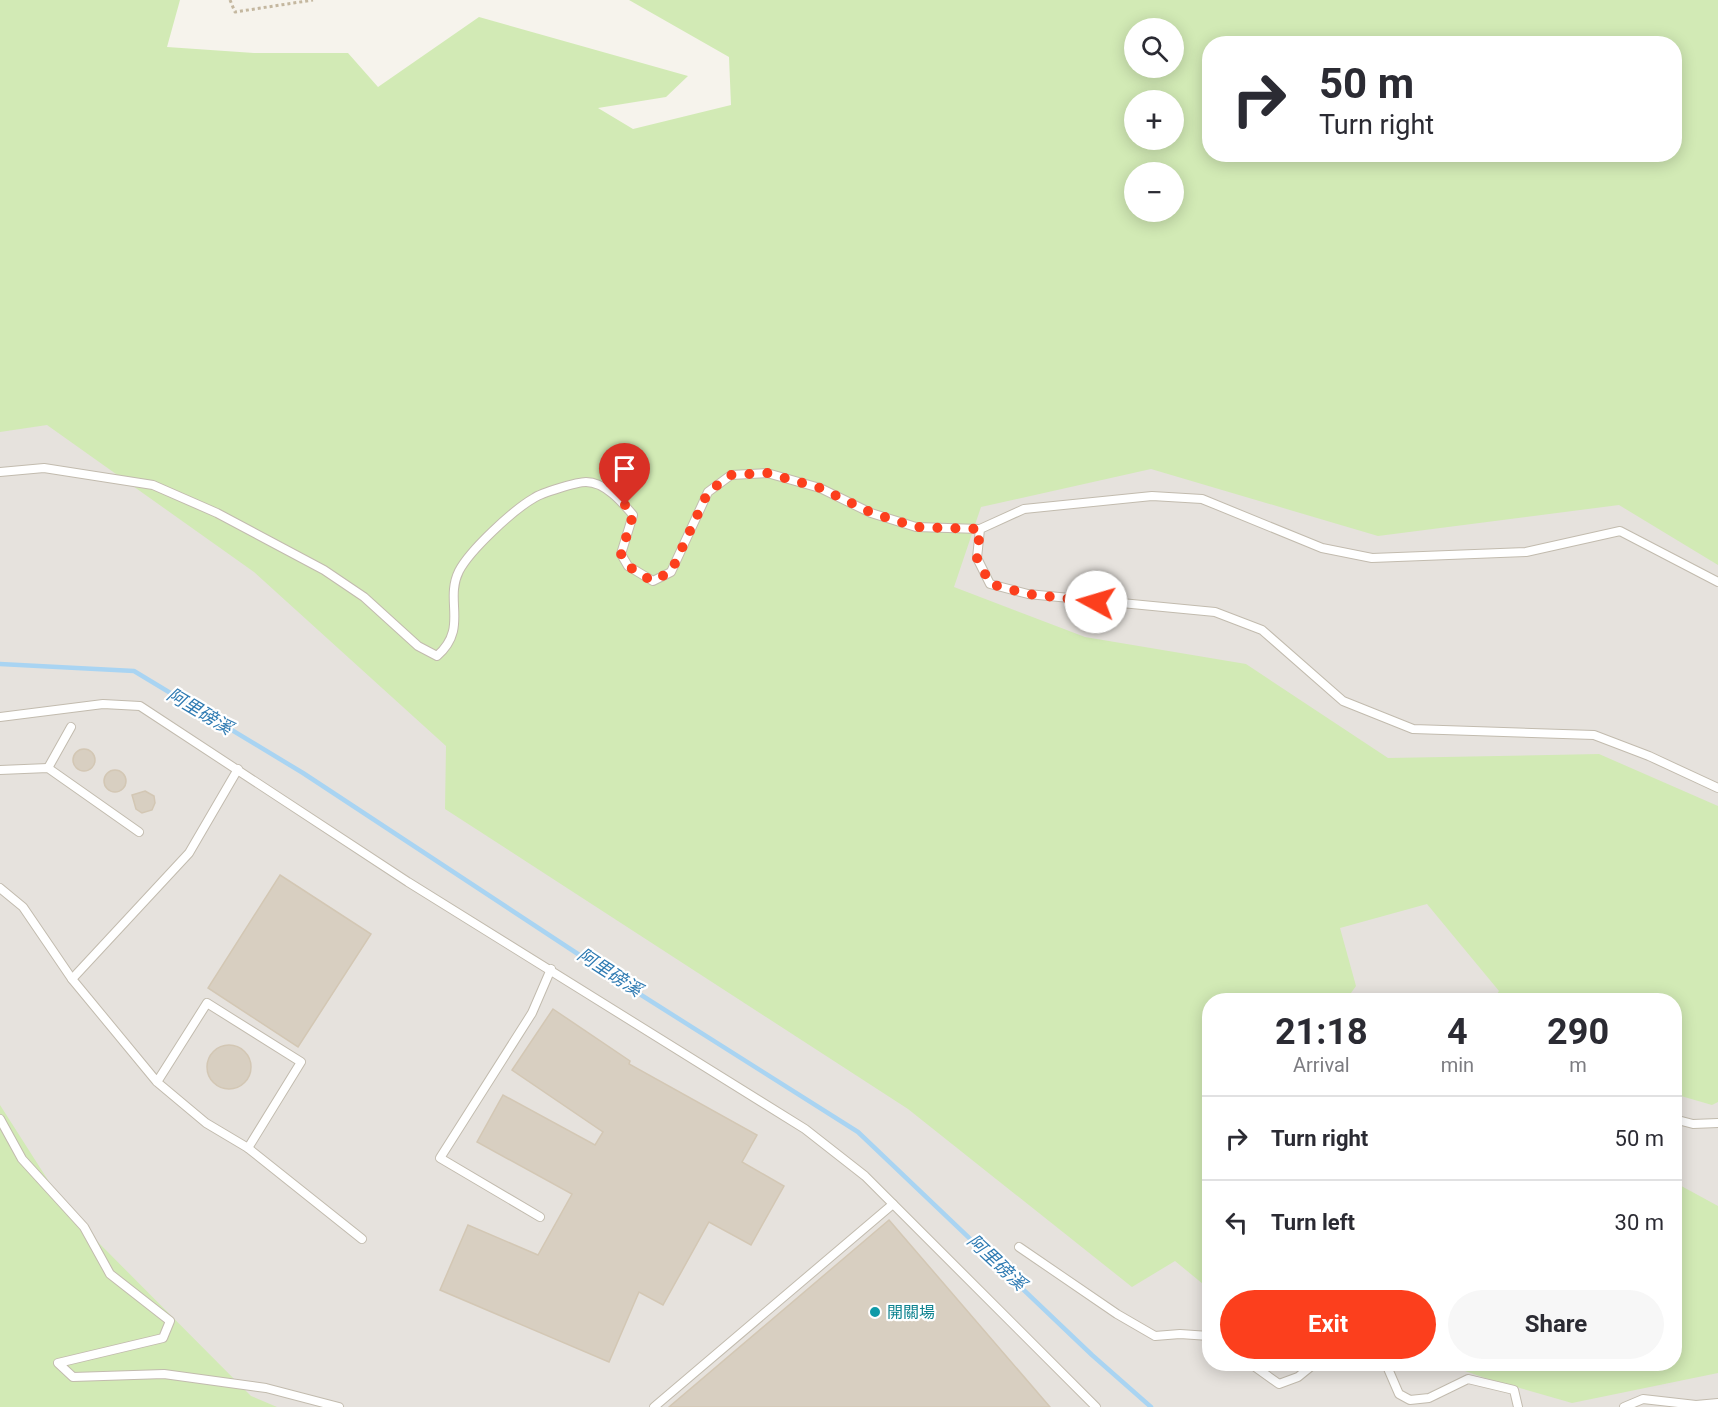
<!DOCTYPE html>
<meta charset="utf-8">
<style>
body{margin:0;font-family:Roboto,"Noto Sans TC",sans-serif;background:#f7f7f7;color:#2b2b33;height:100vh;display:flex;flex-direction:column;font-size:22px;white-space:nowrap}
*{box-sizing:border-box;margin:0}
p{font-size:20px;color:#7c7c81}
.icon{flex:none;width:33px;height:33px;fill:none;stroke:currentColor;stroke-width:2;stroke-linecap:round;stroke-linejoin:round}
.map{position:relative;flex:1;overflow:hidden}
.details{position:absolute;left:1202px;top:993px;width:480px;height:378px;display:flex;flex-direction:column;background:#fff;border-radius:24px;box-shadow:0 3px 15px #0003}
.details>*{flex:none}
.hud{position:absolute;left:1202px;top:36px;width:480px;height:126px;border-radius:24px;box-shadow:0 3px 15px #0003;background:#fff;color:#2b2b33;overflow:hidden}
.tools{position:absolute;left:1124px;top:18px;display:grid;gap:12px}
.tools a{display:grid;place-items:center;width:60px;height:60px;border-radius:50%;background:#fff;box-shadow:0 3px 15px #0003;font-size:30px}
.pin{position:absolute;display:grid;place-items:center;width:51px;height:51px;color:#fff;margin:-62px -26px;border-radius:50% 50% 50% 0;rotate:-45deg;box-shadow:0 0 6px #0007}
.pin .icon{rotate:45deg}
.me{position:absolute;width:66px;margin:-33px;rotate:276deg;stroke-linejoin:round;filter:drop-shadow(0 0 4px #0008)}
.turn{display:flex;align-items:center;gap:21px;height:126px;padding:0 18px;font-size:27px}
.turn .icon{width:78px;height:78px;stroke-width:2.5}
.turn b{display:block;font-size:42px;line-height:51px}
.eta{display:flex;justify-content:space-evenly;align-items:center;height:102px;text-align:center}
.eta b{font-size:36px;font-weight:700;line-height:42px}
.button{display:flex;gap:12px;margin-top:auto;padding:12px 18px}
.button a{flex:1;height:69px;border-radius:36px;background:#fc3f1d;color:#fff;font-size:24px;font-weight:700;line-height:69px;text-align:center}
.button a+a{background:#f7f7f7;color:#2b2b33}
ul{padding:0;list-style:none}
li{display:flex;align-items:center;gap:18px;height:84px;padding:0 18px;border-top:2px solid #e1e1e2}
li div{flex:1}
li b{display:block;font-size:22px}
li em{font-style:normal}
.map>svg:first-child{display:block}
</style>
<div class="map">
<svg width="1718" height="1407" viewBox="0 0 1718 1407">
<rect width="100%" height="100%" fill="#f6f3ec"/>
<path fill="#e6e2dd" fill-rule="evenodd" d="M 0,269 L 678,408 L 1718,436 L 1718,1407 L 0,1407 ZM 1209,1000 L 1674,1000 L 1674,1364 L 1209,1364 Z"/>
<g fill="#d2eab5" fill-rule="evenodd">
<path d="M 0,0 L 180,0 L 167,47 L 254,53 L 348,53 L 378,87 L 479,17 L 688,76 L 666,97 L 598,108 L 633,129 L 731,105 L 729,57 L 629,0 L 1718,0 L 1718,565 L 1619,505 L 1378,536 L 1151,469 L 981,507 L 954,587 L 1085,637 L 1246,664 L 1388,758 L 1599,754 L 1718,806 L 1718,1102 L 1712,1105 L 1674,1094 L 1674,1000 L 1493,1000 L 1499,991 L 1427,904 L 1340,928 L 1356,986 L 1346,1000 L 1209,1000 L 1209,1289 L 1175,1261 L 1132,1287 L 908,1109 L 445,809 L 446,746 L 254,572 L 47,425 L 0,432 ZM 1134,28 L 1173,28 L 1173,68 L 1134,68 ZM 1209,44 L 1674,44 L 1674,154 L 1209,154 ZM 1134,100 L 1173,100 L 1173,140 L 1134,140 ZM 1134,172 L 1173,172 L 1173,212 L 1134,212 Z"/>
<polygon points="0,1105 69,1213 251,1396 277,1407 0,1407"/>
<polygon points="1674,1182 1718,1206 1718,1373 1572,1403 1485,1378 1445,1364 1674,1364"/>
</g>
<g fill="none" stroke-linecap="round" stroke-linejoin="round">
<polyline stroke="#a9d4f2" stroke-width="4.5" points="0,664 134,671 303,773 619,981 858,1132 1092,1355 1151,1407"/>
</g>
<g fill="#d8cfc1" stroke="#d3c7b4" stroke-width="1.5">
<circle cx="84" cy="760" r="11"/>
<circle cx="115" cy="781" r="11"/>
<polygon points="145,791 154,796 155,803 152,810 142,813 136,809 132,795"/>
<polygon points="280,875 371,934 298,1047 208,988"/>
<polygon points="553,1009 630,1061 629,1064 757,1135 742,1162 784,1186 751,1245 709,1222 663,1305 639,1292 609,1362 440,1290 468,1225 538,1255 572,1194 477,1142 503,1095 595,1145 603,1132 512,1070"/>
<circle cx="229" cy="1067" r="22"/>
<polygon points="889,1220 1050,1407 669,1407"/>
</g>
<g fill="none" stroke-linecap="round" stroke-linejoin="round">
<g stroke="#c2bbae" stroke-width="10">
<g id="lane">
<path d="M 0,472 L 44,468 L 153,485 L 217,513 L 324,570 L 364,597 L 418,646 L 437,656 C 469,628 444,601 459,571 C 470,550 513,510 534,498 C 541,493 577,482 586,482 C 605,482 622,502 633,515 L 621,554 L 628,566 L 653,581 L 671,572 L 708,492 L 731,475 L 767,473 L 820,488 L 871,513 L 916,527 L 980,529"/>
<polyline points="1718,582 1620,531 1526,552 1372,558 1322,548 1202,499 1152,496 1024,509 980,529 977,558 990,584 1028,594 1215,612 1262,630 1343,701 1413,729 1594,735 1649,756 1718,788"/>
<polyline points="0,717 103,704 140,706 408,882 805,1129 865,1176 1096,1407"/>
<polyline points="48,768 71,727"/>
<polyline points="0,770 48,768 139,832"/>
<polyline points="0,888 23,907 72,979"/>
<polyline points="157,1082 207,1003 301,1062 248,1148 206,1123 157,1082 72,979 189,853 238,769"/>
<polyline points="0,1119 22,1159 84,1227 110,1274 170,1321 163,1338 58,1363 73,1377 164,1374 266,1388 339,1407"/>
<polyline points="1674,1119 1693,1124 1718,1123"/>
<polyline points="248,1148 362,1239"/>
<polyline points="540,1217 440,1158 532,1013 551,969"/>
<polyline points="1019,1247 1117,1314 1155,1336 1180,1334 1209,1336"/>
<polyline points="1251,1364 1279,1384 1298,1377 1314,1364"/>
<polyline points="1386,1364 1399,1394 1410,1400 1429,1398 1468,1379 1514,1390 1518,1407"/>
<polyline points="654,1407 893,1204"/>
<polyline points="1624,1407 1643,1399 1696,1405 1718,1403"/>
</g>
</g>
<polyline stroke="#c4b79f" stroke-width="3" stroke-dasharray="3 3" stroke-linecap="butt" points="230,0 235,12 313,0"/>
<use href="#lane" stroke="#fff" stroke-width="8"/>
</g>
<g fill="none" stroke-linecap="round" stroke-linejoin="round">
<polyline stroke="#fc3f1d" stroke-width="10" stroke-dasharray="0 18" points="625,505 633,515 621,554 628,566 652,581 671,572 708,492 731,475 767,473 785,478 820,488 872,513 916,527 980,529 977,558 990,584 1028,594 1096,602"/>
</g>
<circle fill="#0f9aa8" stroke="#fff" stroke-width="2" cx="875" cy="1312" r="6"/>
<g text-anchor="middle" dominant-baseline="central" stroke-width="4.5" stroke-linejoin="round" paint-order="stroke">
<g font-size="16" fill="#0d838f" stroke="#fff" text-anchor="start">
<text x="887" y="1312">開關場</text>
</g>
<g font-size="18" font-style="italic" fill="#2e7ab2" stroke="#fff">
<text transform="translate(200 711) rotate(31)">阿里磅溪</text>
<text transform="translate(610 972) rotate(33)">阿里磅溪</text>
<text transform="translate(997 1262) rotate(43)">阿里磅溪</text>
</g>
</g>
</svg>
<div class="tools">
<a><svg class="icon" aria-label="search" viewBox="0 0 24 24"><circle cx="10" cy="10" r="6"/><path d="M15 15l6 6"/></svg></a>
<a>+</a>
<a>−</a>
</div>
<div class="pin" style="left:625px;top:505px;background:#d93025"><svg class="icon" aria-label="arrive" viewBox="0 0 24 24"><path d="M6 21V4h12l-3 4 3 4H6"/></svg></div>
<svg class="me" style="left:1096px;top:602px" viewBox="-20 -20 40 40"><circle r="19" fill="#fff"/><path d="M0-13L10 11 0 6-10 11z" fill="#fc3f1d"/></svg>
<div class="hud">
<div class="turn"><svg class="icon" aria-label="right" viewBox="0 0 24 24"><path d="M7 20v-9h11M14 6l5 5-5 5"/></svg><div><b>50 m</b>Turn right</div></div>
</div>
<section class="details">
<div class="eta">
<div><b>21:18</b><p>Arrival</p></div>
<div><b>4</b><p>min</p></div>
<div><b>290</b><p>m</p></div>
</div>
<ul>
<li><svg class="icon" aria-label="right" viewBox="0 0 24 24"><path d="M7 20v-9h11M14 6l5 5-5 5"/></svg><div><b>Turn right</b></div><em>50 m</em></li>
<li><svg class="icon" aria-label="left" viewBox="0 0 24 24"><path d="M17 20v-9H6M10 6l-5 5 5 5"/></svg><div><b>Turn left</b></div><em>30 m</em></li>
</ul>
<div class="button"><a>Exit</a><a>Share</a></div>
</section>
</div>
